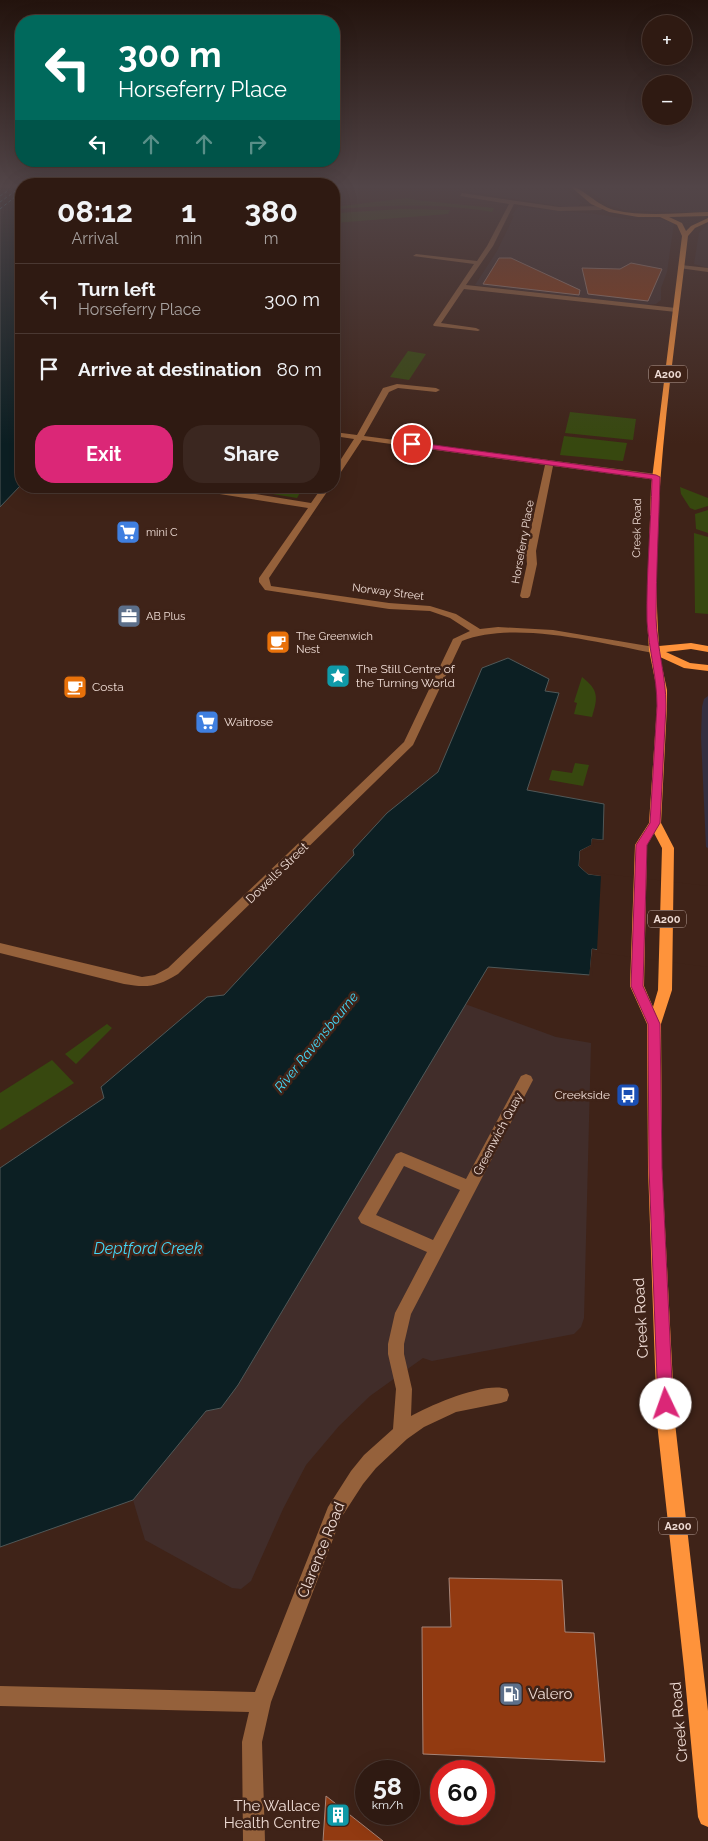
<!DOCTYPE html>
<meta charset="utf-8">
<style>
body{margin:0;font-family:Raleway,sans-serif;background:#3b2720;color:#f1f3f6;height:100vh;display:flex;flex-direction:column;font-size:19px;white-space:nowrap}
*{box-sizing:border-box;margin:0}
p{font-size:16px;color:#a7a19f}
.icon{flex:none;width:28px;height:28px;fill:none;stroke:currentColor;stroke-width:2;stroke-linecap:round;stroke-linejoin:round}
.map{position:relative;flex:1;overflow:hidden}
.drawer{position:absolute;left:15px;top:178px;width:325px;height:315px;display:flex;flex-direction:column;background:#2f1a12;border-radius:20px;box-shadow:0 5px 20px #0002,0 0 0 1px #4a3832}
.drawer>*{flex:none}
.guide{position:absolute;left:15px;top:15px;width:325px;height:152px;border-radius:20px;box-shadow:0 5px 20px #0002,0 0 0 1px #4a3832;background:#00695c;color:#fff;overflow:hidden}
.buttons{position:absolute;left:642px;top:15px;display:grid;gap:10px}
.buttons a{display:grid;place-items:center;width:50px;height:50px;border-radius:50%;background:#2f1a12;box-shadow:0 5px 20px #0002,0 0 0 1px #4a3832;font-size:25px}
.speed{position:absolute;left:355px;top:1760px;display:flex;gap:10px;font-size:25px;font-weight:700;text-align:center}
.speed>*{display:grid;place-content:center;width:65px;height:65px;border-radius:50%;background:#2f1a12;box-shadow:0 5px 20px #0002,0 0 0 1px #4a3832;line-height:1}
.speed small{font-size:12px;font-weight:400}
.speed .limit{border:8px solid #d22;background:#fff;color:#111}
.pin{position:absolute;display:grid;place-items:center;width:42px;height:42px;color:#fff;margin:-21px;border:2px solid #fff;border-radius:50%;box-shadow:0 1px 5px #0007}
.me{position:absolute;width:55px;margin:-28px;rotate:357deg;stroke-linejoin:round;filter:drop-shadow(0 0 4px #0008)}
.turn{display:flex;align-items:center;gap:18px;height:105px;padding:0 20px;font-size:22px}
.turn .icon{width:65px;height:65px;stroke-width:2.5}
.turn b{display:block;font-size:35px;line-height:42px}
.lanes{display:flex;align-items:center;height:48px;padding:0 20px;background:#0003;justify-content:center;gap:25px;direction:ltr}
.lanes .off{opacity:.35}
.eta{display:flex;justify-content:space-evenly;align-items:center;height:85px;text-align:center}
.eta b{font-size:30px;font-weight:700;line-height:35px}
.button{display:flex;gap:10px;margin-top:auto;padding:10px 20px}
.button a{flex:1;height:58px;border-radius:20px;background:#db2777;color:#fff;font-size:20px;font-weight:700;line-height:58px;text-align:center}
.button a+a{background:#3b2720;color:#f1f3f6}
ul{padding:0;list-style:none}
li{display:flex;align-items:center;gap:15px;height:70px;padding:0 20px;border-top:1px solid #4a3832}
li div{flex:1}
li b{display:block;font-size:19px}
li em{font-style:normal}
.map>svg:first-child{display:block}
</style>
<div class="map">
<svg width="708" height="1841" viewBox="0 0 708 1841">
<rect width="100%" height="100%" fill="#3f2318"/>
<g fill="#412d2a">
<polygon points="461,186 562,186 582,203 577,207 566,207 457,190"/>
<polygon points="584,186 708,186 708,212 667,212 623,210 608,205"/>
<polygon points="518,207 596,214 633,220 661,219 674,223 667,272 661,288 661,300 656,304 645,305 475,285 497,251 514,216 512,215"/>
<polygon points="708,224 708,268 694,264 699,233"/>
<polygon points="465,1004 556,1037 591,1043 584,1318 581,1327 574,1334 432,1361 423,1358 370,1396 339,1426 306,1465 283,1509 251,1581 241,1589 232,1588 145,1540 133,1500 206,1411 221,1408 238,1385"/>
</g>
<polygon fill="#352f40" points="708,696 708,848 706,847 701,737 702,707 704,699"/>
<g fill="#37480f">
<path d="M 407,198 L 416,200 L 494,208 L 492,212 C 436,203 394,205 338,209 L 337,213 L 401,209 L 450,210 L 448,214 L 334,223 L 334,207 Z"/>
<polygon points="408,351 426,354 409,380 390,377"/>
<polygon points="570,412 636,419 633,440 565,433"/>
<polygon points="564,436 627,443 623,461 560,455"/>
<polygon points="223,486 304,486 297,498"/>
<polygon points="680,487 708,498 708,506 695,510 690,508 681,494"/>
<polygon points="708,510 708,533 696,529 695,514"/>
<polygon points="694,533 708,537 708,614 695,613"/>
<path d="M 582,677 C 599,690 598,698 592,717 L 574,714 L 577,703 L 574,702 Z"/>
<polygon points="575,763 589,765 583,786 549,780 552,770 572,773"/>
<polygon points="107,1024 112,1028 76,1064 65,1054"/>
<polygon points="52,1060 74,1083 0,1130 0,1093"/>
</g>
<g fill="#0c1f23" stroke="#505858">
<polygon points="0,186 21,186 21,485 0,507"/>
<polygon points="508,658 549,679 545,691 559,693 527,790 604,804 603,840 592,839 592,845 580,851 579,866 588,874 708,889 708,964 592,949 590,975 488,967 238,1385 221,1408 206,1411 133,1500 0,1547 0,1168 104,1098 101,1087 207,997 224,995 354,855 353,850 387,813 438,772 482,668"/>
</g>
<polygon fill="#3f2318" points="592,839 605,840 603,843 594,842 593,847 582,853 581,865 589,872 708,886 708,967 594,952 592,976 589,978 592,949 597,950 601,876 588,874 579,866 580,851 591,845"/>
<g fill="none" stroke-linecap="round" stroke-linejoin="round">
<g stroke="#43d6f6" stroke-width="1" stroke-dasharray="3 2.5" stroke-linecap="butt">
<polyline points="0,196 15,186"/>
<polyline points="0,202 21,187"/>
<polyline points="0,209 21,192"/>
</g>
</g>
<g fill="#923a11" stroke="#a68477">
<polygon points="499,258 511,258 580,290 579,295 483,284"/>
<polygon points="631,263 662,269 648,301 588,294 582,268 620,269"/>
<polygon points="449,1578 562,1580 565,1632 594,1633 605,1762 423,1754 422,1627 451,1627"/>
<polygon points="326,1796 383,1841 323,1841"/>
</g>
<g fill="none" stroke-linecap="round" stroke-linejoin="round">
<g fill="#95613b" fill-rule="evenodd">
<polygon points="462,193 559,207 601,206 604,208 601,210 559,211 514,204 493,246 466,285 676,308 679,310 676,312 464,289 441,323 476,328 480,330 478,331 434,326 433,325 474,264 413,256 416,254 477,261 487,246 509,204 460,196"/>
<polygon points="681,265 708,268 708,272 679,268 678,267"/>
<polygon points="397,384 436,388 440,390 436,392 398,388 389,392 364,436 656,474 660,477 656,480 553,466 536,551 537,564 530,596 528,598 522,598 520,596 527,564 526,551 545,465 362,440 337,478 334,478 334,470 354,439 334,436 334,432 357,435 383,388"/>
<path d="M 184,486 L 205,486 L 311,503 L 323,486 L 331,486 L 269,578 L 271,586 L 389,603 L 430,606 L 456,614 L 480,629 L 498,627 L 553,630 L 654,647 L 659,650 L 654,653 C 599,643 515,620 462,641 L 413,745 L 178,974 C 157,987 147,988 124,984 L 0,953 L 0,943 L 142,977 L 155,975 L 168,968 L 404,742 L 453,639 L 470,631 L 450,618 L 430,611 L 389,609 L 265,590 L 259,582 L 259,578 L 308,508 L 188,489 Z"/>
<path d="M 526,1074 L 531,1076 L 533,1080 L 411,1314 L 404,1344 L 404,1354 L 412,1389 L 411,1416 C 430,1405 486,1381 507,1389 L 509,1395 L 507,1401 L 501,1403 L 456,1412 L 424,1427 L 407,1439 L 376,1468 L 363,1484 L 341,1518 L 271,1702 L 262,1742 L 265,1841 L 243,1841 L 242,1742 L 249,1712 L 0,1706 L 0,1686 L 255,1692 L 328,1507 L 351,1471 L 364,1455 L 393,1429 L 396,1389 L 388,1354 L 388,1344 L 395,1313 L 427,1252 L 361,1223 L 358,1218 L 396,1154 L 401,1152 L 406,1154 L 466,1179 L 521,1076 ZM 404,1166 L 460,1190 L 433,1240 L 376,1215 Z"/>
</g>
<path fill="#fe933b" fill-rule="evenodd" d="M 570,186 C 580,186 598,206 614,210 C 644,217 677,213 708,212 L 708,216 L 669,217 L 682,223 L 686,231 L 691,226 L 706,219 L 708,218 L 708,222 L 695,228 L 688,236 C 672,372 649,510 659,646 L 691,643 L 708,646 L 708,652 L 691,649 L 666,652 L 690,663 L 708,665 L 708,671 L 684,668 L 660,657 L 667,690 L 667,706 L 661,823 L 674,848 L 672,990 L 661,1024 L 662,1168 L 675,1423 L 708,1711 L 708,1827 L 701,1824 L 698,1817 L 684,1668 L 657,1423 L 648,1168 L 647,1024 L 630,986 L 635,845 L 649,823 L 657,706 L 657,690 L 649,650 L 647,619 L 651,487 L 682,236 L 677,225 L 660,217 L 638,217 L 609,212 L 591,204 ZM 654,833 L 662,848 L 658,990 L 653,1007 L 644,986 L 647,845 Z"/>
</g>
<linearGradient id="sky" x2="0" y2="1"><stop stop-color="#23130d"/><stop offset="0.42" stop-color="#524548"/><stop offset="1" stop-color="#524548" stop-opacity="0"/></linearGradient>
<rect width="708" height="444" fill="url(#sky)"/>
<path fill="#db2777" stroke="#8e194d" d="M 412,442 L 656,475 L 660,477 C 659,524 656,571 656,618 C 657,648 666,676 666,706 L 660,823 L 647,845 L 643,986 L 660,1024 L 662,1168 L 673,1404 L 671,1409 L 666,1411 L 660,1409 L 658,1404 L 649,1168 L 648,1024 L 631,986 L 636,845 L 650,823 L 657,706 C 657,677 649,650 647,621 C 646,574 651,526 652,479 L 410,446 L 409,444 Z"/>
<defs>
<g id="supermarket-square" transform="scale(1.25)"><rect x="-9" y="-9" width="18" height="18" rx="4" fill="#3f7fe0" stroke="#3f2318"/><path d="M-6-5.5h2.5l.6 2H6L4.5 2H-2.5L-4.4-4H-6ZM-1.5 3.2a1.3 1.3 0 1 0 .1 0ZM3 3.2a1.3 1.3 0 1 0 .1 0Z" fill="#fff"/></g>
<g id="office-square" transform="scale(1.25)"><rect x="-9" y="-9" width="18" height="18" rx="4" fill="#5c6f8a" stroke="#3f2318"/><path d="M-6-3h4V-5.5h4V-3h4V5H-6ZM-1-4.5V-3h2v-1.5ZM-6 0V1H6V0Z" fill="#fff"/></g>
<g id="cafe-square" transform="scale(1.25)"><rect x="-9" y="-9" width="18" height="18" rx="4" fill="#e8710a" stroke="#3f2318"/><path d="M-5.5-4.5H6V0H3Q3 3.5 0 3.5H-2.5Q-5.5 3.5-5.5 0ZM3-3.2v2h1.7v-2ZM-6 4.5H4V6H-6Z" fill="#fff"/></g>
<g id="sight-square" transform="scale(1.25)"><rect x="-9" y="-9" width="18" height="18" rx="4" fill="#0f9aa8" stroke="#3f2318"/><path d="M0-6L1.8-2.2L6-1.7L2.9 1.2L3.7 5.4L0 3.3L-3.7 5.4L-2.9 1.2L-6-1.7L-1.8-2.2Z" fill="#fff"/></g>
<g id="bus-square" transform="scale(1.25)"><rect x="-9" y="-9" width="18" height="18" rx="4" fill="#1a4fb4" stroke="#3f2318"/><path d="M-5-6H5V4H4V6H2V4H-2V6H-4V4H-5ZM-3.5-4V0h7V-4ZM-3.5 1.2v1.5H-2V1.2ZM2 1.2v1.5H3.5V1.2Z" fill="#fff"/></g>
<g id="fuel-square" transform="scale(1.25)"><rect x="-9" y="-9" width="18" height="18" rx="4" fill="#5c6f8a" stroke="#3f2318"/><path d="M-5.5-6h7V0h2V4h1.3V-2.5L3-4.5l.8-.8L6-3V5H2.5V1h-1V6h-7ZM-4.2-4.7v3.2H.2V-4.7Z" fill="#fff"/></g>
<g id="building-square" transform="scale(1.25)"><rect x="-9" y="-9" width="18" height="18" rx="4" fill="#0f9aa8" stroke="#3f2318"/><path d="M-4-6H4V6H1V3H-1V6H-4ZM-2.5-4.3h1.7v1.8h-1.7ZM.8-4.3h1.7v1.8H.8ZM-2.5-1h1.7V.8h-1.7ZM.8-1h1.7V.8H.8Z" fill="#fff"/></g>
</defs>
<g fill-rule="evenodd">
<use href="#supermarket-square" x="128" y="532"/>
<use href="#office-square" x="129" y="616"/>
<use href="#cafe-square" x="278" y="642"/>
<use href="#sight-square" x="338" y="676"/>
<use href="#cafe-square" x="75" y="687"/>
<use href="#supermarket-square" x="207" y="722"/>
<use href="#bus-square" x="628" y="1095"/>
<use href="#fuel-square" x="511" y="1694"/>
<use href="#building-square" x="338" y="1815"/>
</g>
<g text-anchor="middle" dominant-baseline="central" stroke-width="5" stroke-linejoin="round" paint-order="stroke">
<g fill="#3f2318" stroke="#baa49c" stroke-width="1">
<rect x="649" y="365.5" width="38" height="17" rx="4"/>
<rect x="648" y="910.5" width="38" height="17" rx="4"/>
<rect x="659" y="1517.5" width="38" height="17" rx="4"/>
</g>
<g font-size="11" font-weight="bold" fill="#efdcd5">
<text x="668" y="374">A200</text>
<text x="667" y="919">A200</text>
<text x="678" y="1526">A200</text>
</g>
<g font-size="11" fill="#efdcd5" stroke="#3f2318">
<text transform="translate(637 528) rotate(-89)">Creek Road</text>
<text transform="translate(523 542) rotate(-80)">Horseferry Place</text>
<text transform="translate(388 592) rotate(7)">Norway Street</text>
</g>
<g font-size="11" fill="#efdcd5" stroke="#3f2318" text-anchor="start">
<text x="146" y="532">mini C</text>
<text x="146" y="616">AB Plus</text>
<text x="296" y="636">The Greenwich<tspan x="296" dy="13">Nest</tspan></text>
</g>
<g font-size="12" fill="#efdcd5" stroke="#3f2318" text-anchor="start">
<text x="356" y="669">The Still Centre of<tspan x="356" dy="14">the Turning World</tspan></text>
<text x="92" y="687">Costa</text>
<text x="224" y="722">Waitrose</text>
<text x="610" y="1095" text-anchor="end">Creekside</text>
</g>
<g font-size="12" fill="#efdcd5" stroke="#3f2318">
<text transform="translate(277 873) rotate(-44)">Dowells Street</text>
<text transform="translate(498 1134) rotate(-62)">Greenwich Quay</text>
</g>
<g font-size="14" font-style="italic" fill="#43d6f6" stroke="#3f2318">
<text transform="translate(316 1042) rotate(-51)">River Ravensbourne</text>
</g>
<g font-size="15" fill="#efdcd5" stroke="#3f2318">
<text transform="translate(641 1318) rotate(-93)">Creek Road</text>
<text transform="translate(321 1550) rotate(-68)">Clarence Road</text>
<text transform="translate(679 1722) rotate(-95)">Creek Road</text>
</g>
<g font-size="15" fill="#efdcd5" stroke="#3f2318" text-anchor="start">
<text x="528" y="1694">Valero</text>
<text x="320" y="1806" text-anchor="end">The Wallace<tspan x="320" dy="17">Health Centre</tspan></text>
</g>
<g font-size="16" font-style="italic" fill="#43d6f6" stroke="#3f2318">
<text x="148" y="1248">Deptford Creek</text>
</g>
</g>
</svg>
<div class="buttons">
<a>+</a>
<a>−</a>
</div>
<div class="speed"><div>58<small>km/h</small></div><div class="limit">60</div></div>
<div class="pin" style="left:412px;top:444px;background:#d93025"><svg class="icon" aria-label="arrive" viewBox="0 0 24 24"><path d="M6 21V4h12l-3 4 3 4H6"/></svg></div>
<svg class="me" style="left:666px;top:1404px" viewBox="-20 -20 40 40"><circle r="19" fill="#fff"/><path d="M0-13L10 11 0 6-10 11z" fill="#db2777"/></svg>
<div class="guide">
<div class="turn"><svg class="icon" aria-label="left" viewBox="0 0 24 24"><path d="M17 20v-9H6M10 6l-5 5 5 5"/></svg><div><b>300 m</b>Horseferry Place</div></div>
<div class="lanes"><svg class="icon" aria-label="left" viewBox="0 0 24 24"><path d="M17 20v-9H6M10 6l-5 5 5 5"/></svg><svg class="icon off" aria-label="ahead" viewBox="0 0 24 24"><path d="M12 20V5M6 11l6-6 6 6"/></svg><svg class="icon off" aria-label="ahead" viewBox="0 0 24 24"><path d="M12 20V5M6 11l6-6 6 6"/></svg><svg class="icon off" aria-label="right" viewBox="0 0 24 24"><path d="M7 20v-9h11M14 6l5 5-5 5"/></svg></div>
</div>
<section class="drawer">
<div class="eta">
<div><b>08:12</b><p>Arrival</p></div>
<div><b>1</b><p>min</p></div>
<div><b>380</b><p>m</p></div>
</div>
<ul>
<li><svg class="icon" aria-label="left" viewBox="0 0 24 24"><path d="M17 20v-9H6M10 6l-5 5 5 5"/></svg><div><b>Turn left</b><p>Horseferry Place</p></div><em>300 m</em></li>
<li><svg class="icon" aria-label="arrive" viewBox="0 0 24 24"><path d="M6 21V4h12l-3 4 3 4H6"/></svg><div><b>Arrive at destination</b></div><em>80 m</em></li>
</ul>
<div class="button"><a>Exit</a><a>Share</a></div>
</section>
</div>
